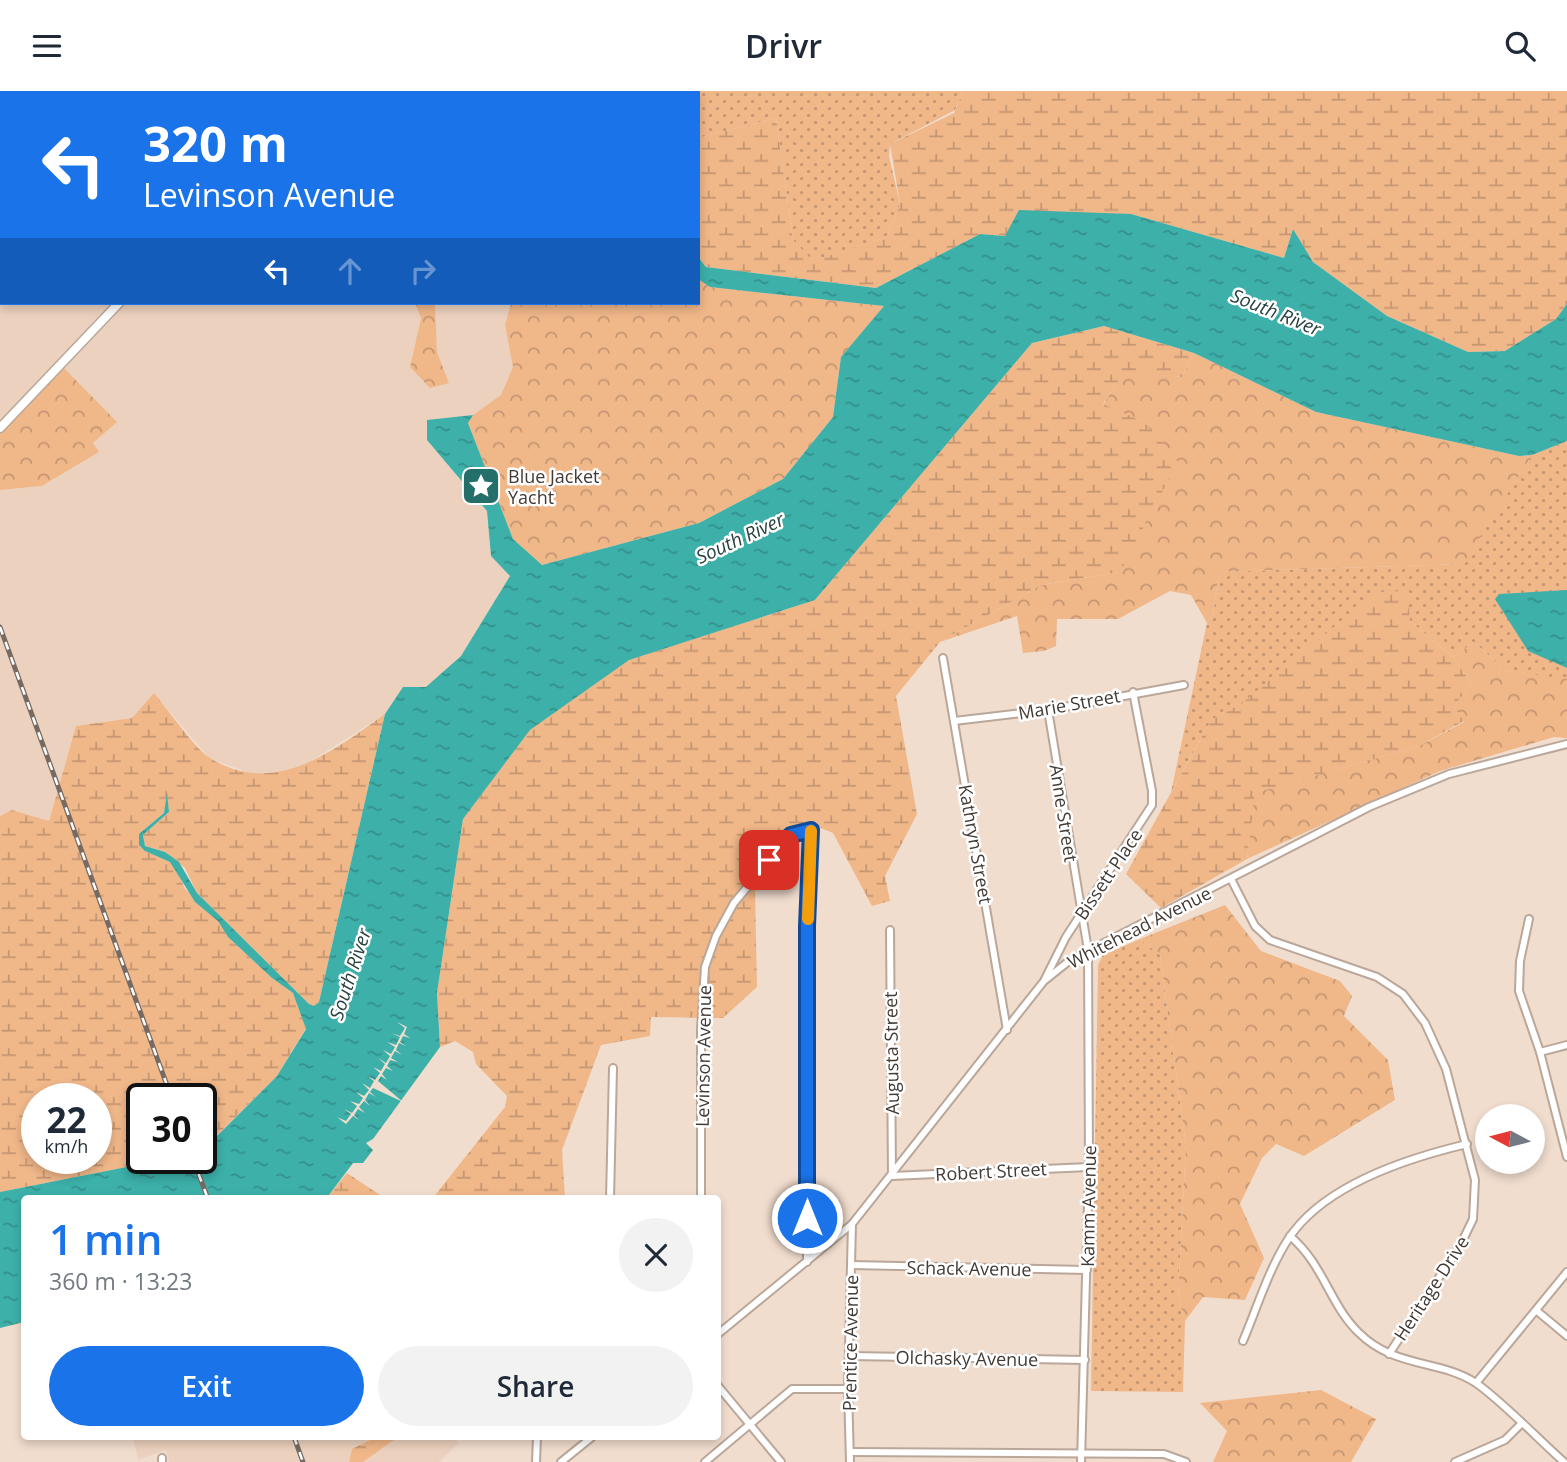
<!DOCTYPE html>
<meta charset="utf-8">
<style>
body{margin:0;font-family:"Open Sans",sans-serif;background:#f2f2f3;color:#1f2937;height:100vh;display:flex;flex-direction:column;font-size:26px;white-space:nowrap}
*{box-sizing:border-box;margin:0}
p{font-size:23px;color:#747a83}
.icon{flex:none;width:38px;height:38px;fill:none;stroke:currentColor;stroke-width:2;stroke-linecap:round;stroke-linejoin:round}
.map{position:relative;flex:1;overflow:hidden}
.side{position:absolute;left:21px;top:1104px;width:700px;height:245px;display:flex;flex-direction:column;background:#fff;border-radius:7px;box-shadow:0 4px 10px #0003}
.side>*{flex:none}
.banner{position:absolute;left:0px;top:0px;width:700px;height:214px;box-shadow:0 4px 10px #0003;background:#1a73e8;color:#fff;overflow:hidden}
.needle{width:46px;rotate:277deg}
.buttons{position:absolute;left:1475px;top:1013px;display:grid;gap:14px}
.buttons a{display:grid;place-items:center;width:70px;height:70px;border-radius:50%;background:#fff;box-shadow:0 4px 10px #0003;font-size:35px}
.speed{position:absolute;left:21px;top:992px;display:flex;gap:14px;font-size:35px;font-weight:700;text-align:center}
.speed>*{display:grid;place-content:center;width:91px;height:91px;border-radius:50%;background:#fff;box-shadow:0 4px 10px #0003;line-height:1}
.speed small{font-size:18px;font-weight:400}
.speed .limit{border:4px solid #111;border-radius:10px;background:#fff;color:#111}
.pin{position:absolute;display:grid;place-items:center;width:60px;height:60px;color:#fff;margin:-30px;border-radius:14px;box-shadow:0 4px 10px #0006}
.me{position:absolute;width:77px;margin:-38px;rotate:0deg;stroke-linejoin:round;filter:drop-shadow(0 0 5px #0008)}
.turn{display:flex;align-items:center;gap:24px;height:147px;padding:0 28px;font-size:32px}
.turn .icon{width:91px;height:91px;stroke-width:2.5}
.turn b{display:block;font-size:49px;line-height:60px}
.lanes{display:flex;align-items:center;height:66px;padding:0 28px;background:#0003;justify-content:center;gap:35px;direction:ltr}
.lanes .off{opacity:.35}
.round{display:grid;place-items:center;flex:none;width:74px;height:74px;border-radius:37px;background:#f2f2f3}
.summary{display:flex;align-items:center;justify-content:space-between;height:119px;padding:0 28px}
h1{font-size:42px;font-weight:600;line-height:52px;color:#1a73e8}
.action{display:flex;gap:14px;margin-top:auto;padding:14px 28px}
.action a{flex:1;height:80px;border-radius:42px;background:#1a73e8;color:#fff;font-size:28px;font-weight:600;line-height:80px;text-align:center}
.action a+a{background:#f2f2f3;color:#1f2937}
header{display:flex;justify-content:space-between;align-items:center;height:91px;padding:0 28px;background:#fff;font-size:32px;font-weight:600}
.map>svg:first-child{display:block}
</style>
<header><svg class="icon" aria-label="menu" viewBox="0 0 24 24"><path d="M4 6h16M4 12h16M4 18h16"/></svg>Drivr<svg class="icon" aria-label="search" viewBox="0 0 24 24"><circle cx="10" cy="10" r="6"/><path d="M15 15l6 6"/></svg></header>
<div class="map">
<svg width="1567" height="1371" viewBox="0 0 1567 1371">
<defs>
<pattern id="green-dots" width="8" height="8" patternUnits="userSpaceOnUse" patternTransform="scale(1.75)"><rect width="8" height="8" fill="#f0b789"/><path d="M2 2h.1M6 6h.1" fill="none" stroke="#c49671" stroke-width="1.8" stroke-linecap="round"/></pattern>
<pattern id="forest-crowns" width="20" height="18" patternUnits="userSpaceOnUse" patternTransform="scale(1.75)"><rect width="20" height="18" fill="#f0b789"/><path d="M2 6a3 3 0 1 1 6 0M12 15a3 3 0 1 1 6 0" fill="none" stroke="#c49671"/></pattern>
<pattern id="wetland-marsh" width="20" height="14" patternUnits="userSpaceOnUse" patternTransform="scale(1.75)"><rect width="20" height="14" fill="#f0b789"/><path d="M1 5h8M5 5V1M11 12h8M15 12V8" fill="none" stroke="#c49671"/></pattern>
<pattern id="water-ripples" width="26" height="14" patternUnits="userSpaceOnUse" patternTransform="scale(1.75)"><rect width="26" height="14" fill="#3cb0a9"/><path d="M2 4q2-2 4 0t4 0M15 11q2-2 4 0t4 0" fill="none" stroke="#34908a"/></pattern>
</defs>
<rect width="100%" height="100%" fill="#f1ddce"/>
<g fill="#ecd2be">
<polygon points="0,0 81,2 2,2 2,212 415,212 421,227 410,276 449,292 437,261 435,212 511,212 505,234 513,276 501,304 473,324 427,329 427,349 487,420 491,465 510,485 461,565 426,597 403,597 385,623 297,679 252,683 209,667 154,602 132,627 76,635 49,730 12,719 0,725 0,399 42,395 99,361 93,352 116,331 60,273 4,333 0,330"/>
<polygon points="133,1346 376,1346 352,1358 349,1371 169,1371 166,1359 138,1369"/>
<polygon points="398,1346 453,1346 459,1352 439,1371 363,1371"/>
</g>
<g fill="url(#green-dots)">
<polygon points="662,0 963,0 955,19 890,53 889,65 900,113 887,146 813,171 793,149 776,27 698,47 698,2"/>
<polygon points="1567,350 1567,589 1506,580 1474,551 1453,566 1410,530 1211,629 1171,701 1207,532 1213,524 1219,481 1462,473 1532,364"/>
<polygon points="1140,848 1160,864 1186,1054 1178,1206 1185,1230 1183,1301 1091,1300 1098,874 1103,864"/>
</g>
<g fill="url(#forest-crowns)">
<polygon points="232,0 581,0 582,2 232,2"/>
<polygon points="698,188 710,196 885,215 841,266 833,326 783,388 699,432 542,474 513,448 468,332 473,324 501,304 513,276 505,234 511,212 698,212"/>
<polygon points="415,212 435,212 437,261 449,292 430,297 410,276 421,227"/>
<polygon points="1194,262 1316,321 1519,365 1532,364 1463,473 1219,481 1213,524 1207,532 1191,504 1170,500 1118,528 1057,528 1056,555 1044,560 1023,562 1017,525 940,551 1041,494 1120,481 1144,331 1103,314 1124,280 1182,286"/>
<polygon points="60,273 117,331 93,352 99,361 42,395 0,399 0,337"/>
<polygon points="1474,551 1506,580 1567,588 1567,647 1554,646 1440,680 1247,768 1254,702 1419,655 1464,631 1454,616 1471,592 1453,566"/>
<polygon points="1225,814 1261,860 1340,890 1352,905 1344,925 1388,969 1395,1009 1304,1065 1276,1053 1262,1067 1240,1113 1264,1167 1245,1209 1203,1206 1185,1230 1178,1206 1186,1054 1160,864 1140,848"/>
<polygon points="1321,1299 1376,1328 1351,1371 1213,1371 1227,1340 1200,1312"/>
</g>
<g fill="url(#wetland-marsh)" fill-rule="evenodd">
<polygon points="963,0 1567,0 1567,213 1556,228 1505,260 1468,261 1387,225 1313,171 1293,138 1284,167 1131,123 1005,145 980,143 876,197 706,176 698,166 698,47 776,27 793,149 813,170 887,146 900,113 890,53 954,22"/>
<polygon points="1104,235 1194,262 1182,286 1124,281 1103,313 1144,331 1178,371 1120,481 1041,494 940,551 896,605 917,723 885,785 890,810 872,815 833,742 813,734 755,800 757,896 723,927 651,926 650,945 601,954 562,1059 565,1108 432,1108 505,1016 507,1005 476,973 473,961 455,950 440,956 437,902 463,728 530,639 628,569 815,509 1032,252"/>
<polygon points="1407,500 1410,530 1453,566 1471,592 1454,616 1464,630 1419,655 1255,702 1247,768 1161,817 1126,783 1211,629 1241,613 1376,501"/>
<path d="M 154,602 C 167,617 195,658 210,667 C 275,707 333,660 385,623 L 319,911 L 314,916 L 309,913 L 197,802 L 185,777 L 165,761 L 145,755 L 143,744 L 169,721 L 167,706 L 164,722 L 139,743 L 145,760 L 170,771 L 177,779 L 185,798 L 219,830 L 228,846 L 272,887 L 293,902 L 306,937 L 277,985 L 209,1052 L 206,1061 L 201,1064 L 201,1008 L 142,1008 L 142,1068 L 167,1068 L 0,1101 L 0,725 L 12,719 L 49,730 L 76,635 L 132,627 ZM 37,1008 L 96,1008 L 96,1068 L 37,1068 Z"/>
<polygon points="347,1082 386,1108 326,1108"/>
<polygon points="376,1346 398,1346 363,1371 349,1371 352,1358"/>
</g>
<g fill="url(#water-ripples)">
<polygon points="1019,119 1131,123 1284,167 1293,138 1313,171 1387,225 1468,261 1505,260 1556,228 1567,213 1567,350 1532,364 1519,365 1316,321 1194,262 1104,235 1032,252 815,509 629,569 530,639 463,728 437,902 440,956 373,1048 366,1052 373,1059 363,1072 353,1072 326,1108 24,1108 24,1231 0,1237 0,1101 167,1068 201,1068 209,1053 277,985 306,938 293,902 272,887 228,846 218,830 195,811 170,771 145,760 139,754 139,743 164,722 167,702 169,721 143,744 145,755 165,761 179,771 197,802 309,913 314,915 319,911 385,623 403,596 426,596 461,565 510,485 491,465 487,420 427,349 427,329 473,324 468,332 513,448 542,474 699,432 783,388 833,326 841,266 884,215 710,196 698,188 698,166 706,176 876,197 980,143 1005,145"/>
<polygon points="1567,499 1567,577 1528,560 1495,508 1499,503"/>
</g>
<polygon fill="#f1ddce" points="397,931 407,936 404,943 410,947 403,945 400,951 406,955 399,952 396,959 402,964 395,960 391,967 398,971 390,969 387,975 393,980 386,977 382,983 387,989 381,985 378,990 403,1011 373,997 370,1001 376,1006 369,1002 365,1009 370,1015 364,1010 359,1016 365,1022 358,1018 354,1024 359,1029 353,1025 346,1033 337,1026 346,1030 351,1023 344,1018 352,1022 357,1015 350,1010 359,1013 363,1007 356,1001 364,1005 369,999 362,992 370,997 374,990 367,985 375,989 380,982 373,976 381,980 385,973 378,967 386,972 390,965 383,959 391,963 395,956 387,951 396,954 400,946 391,942 400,945 405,937"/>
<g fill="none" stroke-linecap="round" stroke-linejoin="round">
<g stroke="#baa799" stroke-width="10">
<g id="minor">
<polyline points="80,0 81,2"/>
<polyline points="943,567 1007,939"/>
<polyline points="1048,619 1088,859 1089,1076 1081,1371"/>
<polyline points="954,630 1048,619 1184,594"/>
<polyline points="1231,788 1255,835 1270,849 1377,886 1403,903 1425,932 1446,978 1475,1089 1473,1128 1461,1153 1389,1263"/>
<polyline points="1529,828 1520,870 1519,900 1540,961 1567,1066"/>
<polyline points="890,839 892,1085 1089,1076"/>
<polyline points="1045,888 1066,846 1152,714 1152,700 1133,601"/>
<polyline points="1540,961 1567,954"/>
<polyline points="610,1108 613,977"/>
<polyline points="701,1108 701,938 705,876 716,845 734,812 791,744 811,739 807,835 807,1171"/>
<path d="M 1290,1145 C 1324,1174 1329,1212 1358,1241 C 1395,1278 1439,1268 1476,1292 C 1503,1311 1538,1348 1564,1371"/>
<polyline points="851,1174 1087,1179"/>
<polyline points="1537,1220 1567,1245"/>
<polyline points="718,1243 852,1133 1044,890 1069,870 1369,716 1449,683 1567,653"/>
<path d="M 1243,1250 C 1257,1217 1269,1177 1289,1147 C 1325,1093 1408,1067 1467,1053"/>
<polyline points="849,1265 1085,1269"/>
<polyline points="1476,1292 1567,1181"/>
<polyline points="718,1295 781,1371"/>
<polyline points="850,1361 1164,1363 1186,1371"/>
<polyline points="162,1367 162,1371"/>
<polyline points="536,1371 537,1346"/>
<polyline points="561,1371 592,1346"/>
<polyline points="705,1371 792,1298 848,1298"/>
<polyline points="850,1371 848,1298 852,1133"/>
<polyline points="1455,1371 1505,1349 1521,1333"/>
</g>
</g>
<g stroke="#baa799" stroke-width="11">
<g id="tertiary">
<polyline points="250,2 250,0"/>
<polyline points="0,337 119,212"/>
</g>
</g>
<use href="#minor" stroke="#fff" stroke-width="6"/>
<use href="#tertiary" stroke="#fff" stroke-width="8"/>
<g stroke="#766a62" stroke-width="5">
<g id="rail">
<polyline points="0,536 172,1008"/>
<polyline points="193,1068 208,1108"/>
<polyline points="294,1346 303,1371"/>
</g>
</g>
<use href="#rail" stroke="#fff" stroke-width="2.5" stroke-dasharray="8" stroke-linecap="butt"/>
</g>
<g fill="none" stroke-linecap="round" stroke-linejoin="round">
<g stroke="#114b97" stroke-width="18">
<polyline id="route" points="769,769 791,744 811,739 807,835 807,1127"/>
</g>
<use href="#route" stroke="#1a73e8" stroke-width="12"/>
<polyline stroke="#f59e0b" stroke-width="12" points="808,828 811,740"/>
</g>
<defs>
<g id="sight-square" transform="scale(2.0125)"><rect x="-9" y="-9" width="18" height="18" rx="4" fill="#256f6a" stroke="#fff"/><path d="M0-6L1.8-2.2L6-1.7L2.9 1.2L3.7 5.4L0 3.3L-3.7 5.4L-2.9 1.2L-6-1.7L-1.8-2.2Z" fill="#fff"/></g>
</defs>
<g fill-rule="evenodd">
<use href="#sight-square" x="481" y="395"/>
</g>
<g text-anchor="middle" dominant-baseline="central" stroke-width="5" stroke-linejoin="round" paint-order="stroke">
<g font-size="18" fill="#423a34" stroke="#fff" text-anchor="start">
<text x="508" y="385">Blue Jacket<tspan x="508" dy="21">Yacht</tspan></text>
</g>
<g font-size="18" fill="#423a34" stroke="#fff">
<text transform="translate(1069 613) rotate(-10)">Marie Street</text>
<text transform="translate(1064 722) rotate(81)">Anne Street</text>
<text transform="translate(976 753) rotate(80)">Kathryn Street</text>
<text transform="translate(1108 783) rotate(-56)">Bissett Place</text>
<text transform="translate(1139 836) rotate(-27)">Whitehead Avenue</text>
<text transform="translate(891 962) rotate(-91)">Augusta Street</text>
<text transform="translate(703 965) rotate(-89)">Levinson Avenue</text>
<text transform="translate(991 1080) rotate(-3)">Robert Street</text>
<text transform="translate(1088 1115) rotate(-89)">Kamm Avenue</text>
<text transform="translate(969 1177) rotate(1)">Schack Avenue</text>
<text transform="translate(1431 1197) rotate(-57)">Heritage Drive</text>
<text transform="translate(850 1252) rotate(-89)">Prentice Avenue</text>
<text transform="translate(967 1267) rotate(1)">Olchasky Avenue</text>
</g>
<g font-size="19" font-style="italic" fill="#28423f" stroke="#fff">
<text transform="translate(1276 221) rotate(22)">South River</text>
<text transform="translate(740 447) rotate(-25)">South River</text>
<text transform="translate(350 883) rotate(-72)">South River</text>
</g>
</g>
</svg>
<div class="buttons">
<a><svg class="needle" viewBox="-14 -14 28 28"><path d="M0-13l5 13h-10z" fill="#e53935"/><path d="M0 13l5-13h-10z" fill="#747a83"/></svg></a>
</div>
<div class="speed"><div>22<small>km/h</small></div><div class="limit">30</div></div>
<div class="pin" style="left:769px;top:769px;background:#d93025"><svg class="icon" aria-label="arrive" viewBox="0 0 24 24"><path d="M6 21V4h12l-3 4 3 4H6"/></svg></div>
<svg class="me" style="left:807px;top:1127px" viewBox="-20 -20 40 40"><circle r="17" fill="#1a73e8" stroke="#fff" stroke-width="3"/><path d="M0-11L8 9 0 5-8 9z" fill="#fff"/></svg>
<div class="banner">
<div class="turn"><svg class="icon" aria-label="left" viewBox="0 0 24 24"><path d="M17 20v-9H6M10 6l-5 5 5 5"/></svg><div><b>320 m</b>Levinson Avenue</div></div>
<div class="lanes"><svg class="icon" aria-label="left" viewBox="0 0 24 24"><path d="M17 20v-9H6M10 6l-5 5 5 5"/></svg><svg class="icon off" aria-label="ahead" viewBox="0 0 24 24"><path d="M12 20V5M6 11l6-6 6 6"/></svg><svg class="icon off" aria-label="right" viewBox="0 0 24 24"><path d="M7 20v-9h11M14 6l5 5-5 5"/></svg></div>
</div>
<section class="side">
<div class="summary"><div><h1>1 min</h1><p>360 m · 13:23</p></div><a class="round"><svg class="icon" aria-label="close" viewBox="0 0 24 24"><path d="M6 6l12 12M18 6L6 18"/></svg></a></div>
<div class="action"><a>Exit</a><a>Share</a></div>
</section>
</div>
